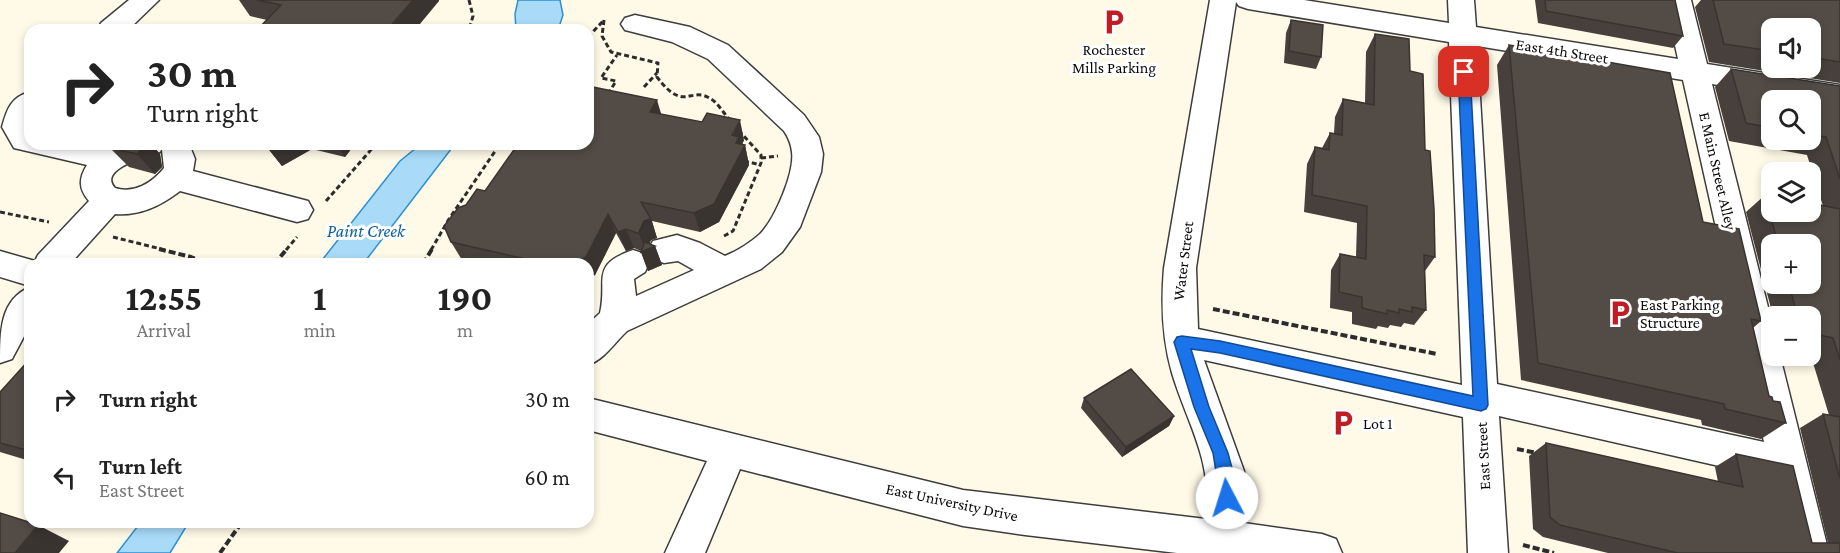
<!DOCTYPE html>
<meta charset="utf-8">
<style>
body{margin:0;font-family:"Crimson Pro",serif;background:#f6f6f6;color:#222;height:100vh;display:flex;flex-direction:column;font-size:22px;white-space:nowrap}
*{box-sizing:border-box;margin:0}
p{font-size:20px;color:#767676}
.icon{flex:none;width:33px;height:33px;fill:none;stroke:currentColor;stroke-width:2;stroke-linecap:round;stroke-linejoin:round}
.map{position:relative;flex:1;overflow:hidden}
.sheet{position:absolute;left:24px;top:258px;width:570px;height:270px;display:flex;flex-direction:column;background:#fff;border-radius:18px;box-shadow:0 3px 9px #0003}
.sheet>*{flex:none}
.banner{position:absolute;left:24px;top:24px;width:570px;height:126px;border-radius:18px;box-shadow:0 3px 9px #0003;background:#fff;color:#222;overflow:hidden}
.buttons{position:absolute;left:1761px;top:18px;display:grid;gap:12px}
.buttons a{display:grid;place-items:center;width:60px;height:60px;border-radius:12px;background:#fff;box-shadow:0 3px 9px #0003;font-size:30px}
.pin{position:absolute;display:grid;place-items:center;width:51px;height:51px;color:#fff;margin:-26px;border-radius:12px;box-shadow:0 3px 9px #0006}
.me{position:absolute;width:66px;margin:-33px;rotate:355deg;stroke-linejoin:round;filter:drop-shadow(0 0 4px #0008)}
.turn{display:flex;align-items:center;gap:21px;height:126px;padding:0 24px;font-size:27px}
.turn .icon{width:78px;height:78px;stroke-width:2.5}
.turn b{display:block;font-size:42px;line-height:51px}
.eta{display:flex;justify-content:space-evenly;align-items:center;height:102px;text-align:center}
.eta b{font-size:36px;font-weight:700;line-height:42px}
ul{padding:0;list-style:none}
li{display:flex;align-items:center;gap:18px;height:78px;padding:0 24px}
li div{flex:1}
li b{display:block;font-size:22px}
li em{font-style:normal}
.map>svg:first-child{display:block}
</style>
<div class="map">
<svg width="1840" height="553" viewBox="0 0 1840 553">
<rect width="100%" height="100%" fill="#fffae7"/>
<g fill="#a9dbf9" stroke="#2c90d4" stroke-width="1.5">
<polygon points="518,0 560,0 563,15 558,30 516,30 515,14"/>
<polygon points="421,144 455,144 363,264 319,264 400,161"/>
<polygon points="141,522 189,522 170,553 117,553"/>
</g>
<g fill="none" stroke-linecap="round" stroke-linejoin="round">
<g stroke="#3d3d3d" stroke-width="3">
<g id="minor">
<polygon points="129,0 159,0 128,30 97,30 101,23"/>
<path d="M 1210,0 L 1304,0 L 1449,23 L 1448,0 L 1474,0 L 1476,27 L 1678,59 L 1665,0 L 1691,0 L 1707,64 L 1840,85 L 1840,105 L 1712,84 L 1772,323 L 1772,356 L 1780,356 L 1829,553 L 1789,553 L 1772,478 L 1499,416 L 1508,553 L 1468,553 L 1463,417 L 1204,360 L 1244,471 L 1246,491 L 1244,523 L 1322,534 L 1336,539 L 1342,553 L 1177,553 L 1025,535 L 963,526 L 740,469 L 705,553 L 665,553 L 707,461 L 588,430 L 588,398 L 963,490 L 1206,519 C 1213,460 1188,426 1172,373 C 1162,338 1161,304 1164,268 ZM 1236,2 L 1239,6 L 1248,9 L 1449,42 L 1462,385 L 1198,329 L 1196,268 ZM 1477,46 L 1683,80 L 1764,442 L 1497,384 Z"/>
<path d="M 635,15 L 690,27 L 728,45 L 804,115 L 819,137 L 823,154 L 821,172 L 800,227 L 782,252 L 761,269 L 627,331 C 614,343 605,359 588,365 L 588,324 L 600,313 C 608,280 589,265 633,250 L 645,254 L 649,263 L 645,272 L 634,279 L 636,296 L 694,270 L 678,261 L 664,263 L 653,259 L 648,250 L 653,241 L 677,235 L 700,243 L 725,256 C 737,251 750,243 760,234 C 775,219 795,172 792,152 C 791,143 788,137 784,131 L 708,59 L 672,42 L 625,30 L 621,24 L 625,18 Z"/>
<path d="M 30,92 L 30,144 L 95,144 L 107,147 L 111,144 L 164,144 L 160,152 C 148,156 97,169 115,188 C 134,194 152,183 164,168 L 162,150 L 165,144 L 189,144 L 195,159 L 193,171 L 308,201 L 313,210 L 308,219 L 297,222 L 180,191 C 160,206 140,216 115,214 L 70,264 L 30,264 L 30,286 L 0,277 L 0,251 L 35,261 L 38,255 L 89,201 C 78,188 79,178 87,165 L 14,148 L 2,127 C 7,109 11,97 30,92 Z"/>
<path d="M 30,287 L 30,325 L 12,359 L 0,363 C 0,331 0,300 30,287 Z"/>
</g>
</g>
<g stroke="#2c2c2c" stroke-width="3" stroke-dasharray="5 3" stroke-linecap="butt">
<polyline points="469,0 473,16 469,30"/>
<path d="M 604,20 L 602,36 L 611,52 L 658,63 L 657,77 C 685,114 690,85 711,99 C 718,103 724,114 730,120"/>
<polyline points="588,37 604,20"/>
<polyline points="644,87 657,73"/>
<polyline points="608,94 616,81 601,78 617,55"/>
<polyline points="761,158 778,156"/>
<polyline points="744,161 761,165"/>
<polyline points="326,201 376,144"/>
<polyline points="0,212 49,222"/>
<polyline points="724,236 733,231 761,163 761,155 741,133"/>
<polyline points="113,237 165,250"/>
<polyline points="286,250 297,237"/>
<polyline points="431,250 449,219 500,144"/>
</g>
<g stroke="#2c2c2c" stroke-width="4" stroke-dasharray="7 3" stroke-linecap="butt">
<polyline points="159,249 191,257 207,264"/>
<polyline points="274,264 287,249"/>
<polyline points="423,264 432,249"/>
<polyline points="1213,309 1437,354"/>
<polyline points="1517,449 1537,453"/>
<polyline points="1523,545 1554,553"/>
<polyline points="220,553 242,522"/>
</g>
<use href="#minor" fill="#fff" fill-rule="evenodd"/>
</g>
<g fill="#47403c" fill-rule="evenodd">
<polygon points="239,0 439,0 439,1 267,20 250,16"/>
<polygon points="1535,0 1675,0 1683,36 1673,48 1538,23"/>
<path d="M 1701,0 L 1840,0 L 1840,83 L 1709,62 L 1695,7 ZM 1772,28 L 1810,28 L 1810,68 L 1772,68 Z"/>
<polygon points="1291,20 1321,57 1316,69 1284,63 1286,33"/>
<polygon points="1375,34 1410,71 1425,150 1435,257 1425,271 1426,310 1414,325 1404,323 1401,327 1390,325 1388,328 1378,326 1376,329 1352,324 1352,312 1330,308 1331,270 1340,254 1356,257 1357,223 1304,212 1307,164 1315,147 1322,148 1330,133 1334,133 1335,117 1343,99 1365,103 1366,52"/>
<polygon points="1509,45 1703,222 1761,321 1753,328 1769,396 1773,401 1786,423 1761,439 1702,425 1701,420 1521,380 1497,65"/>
<path d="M 1731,69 L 1840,86 L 1840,553 L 1608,553 L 1543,537 L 1533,529 L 1529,456 L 1546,443 L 1718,482 L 1715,467 L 1736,454 L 1812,543 L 1828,543 L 1800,428 L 1823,414 L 1829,415 L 1810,353 L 1810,316 L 1773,316 L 1746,212 L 1765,195 L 1823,206 L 1807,155 L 1729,141 L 1715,87 ZM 1772,100 L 1810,100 L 1810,140 L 1772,140 ZM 1772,244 L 1810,244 L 1810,284 L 1772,284 Z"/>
<polygon points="661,114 744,140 742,145 745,145 749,165 719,222 700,232 652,221 657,238 651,240 649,244 655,246 662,265 648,271 641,252 641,251 634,248 626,251 616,233 595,275 588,279 588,264 479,264 462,260 451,242 466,205 485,191"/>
<polygon points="119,144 151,144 160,154 162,167 155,174 129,167 110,148"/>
<polygon points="256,144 355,144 345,157 312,149 282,166 266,146"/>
<polygon points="30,359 30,461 0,452 0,392"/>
<polygon points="1084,398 1174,416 1169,426 1122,457 1081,408"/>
</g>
<g fill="#3a3431">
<polygon points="413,0 439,0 439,1 415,30 387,30"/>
<polygon points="657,100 663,120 650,112"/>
<polygon points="740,120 744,140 741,146 745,145 749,165 719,222 700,232 694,213"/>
<polygon points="143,144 151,144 160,154 162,167 155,174 137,154"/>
<polygon points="270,144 308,144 312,149 282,166 266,146"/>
<polygon points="336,144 355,144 345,157"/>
<polygon points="608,214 616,233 595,275 588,279 588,264 572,264"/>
<polygon points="651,219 657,238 651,240 647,250 655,246 662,265 648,271 641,252 646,250 639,232 644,221"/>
<polygon points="626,229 634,248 626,251 618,232"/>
<polygon points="1174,416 1169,426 1122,457 1126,447"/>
<polygon points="38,525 69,541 59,553 15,553"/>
</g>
<g fill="#534b46" stroke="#3a3431" stroke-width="1.5">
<polygon points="257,0 413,0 387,30 257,30 281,5"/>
<polygon points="1545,0 1675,0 1683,36 1546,11"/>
<polygon points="1713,0 1840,0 1840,62 1810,57 1810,28 1772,28 1772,51 1724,44"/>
<polygon points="1291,20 1323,25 1321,57 1289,51"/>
<polygon points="1375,34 1409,39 1410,71 1423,74 1425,150 1430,151 1434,209 1435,257 1424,255 1426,310 1412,307 1412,312 1399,309 1399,313 1387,310 1387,314 1362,308 1362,297 1339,292 1340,254 1366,259 1367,206 1312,195 1315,147 1329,150 1330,133 1342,135 1343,99 1374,105"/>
<polygon points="1509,45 1670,73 1703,222 1739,229 1761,321 1751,319 1769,396 1772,397 1773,401 1780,402 1786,423 1725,409 1724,404 1538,363"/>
<polygon points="1731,69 1840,86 1840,179 1826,137 1810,135 1810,100 1772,100 1772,128 1746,123"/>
<polygon points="588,86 657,100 650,112 702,122 707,113 740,120 732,135 739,137 736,143 745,145 714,204 694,213 641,202 651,219 644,221 639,232 644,242 655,246 641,252 644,244 640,234 626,229 618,232 608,214 586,257 572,264 547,264 451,242 444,226 458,208 466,205 477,189 485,191 518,144 588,144"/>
<polygon points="119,144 143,144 143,147 137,154 110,148"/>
<polygon points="1765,195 1772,196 1772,212 1810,212 1810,203 1840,209 1840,360 1833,338 1810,333 1810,316 1795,316 1795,307 1789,284 1810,284 1810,244 1778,244"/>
<polygon points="30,359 30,451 0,443 0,392"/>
<polygon points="1131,369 1174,416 1126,447 1084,398"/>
<polygon points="1823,414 1840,417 1840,479"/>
<polygon points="1546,443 1743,487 1736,454 1793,466 1812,543 1840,543 1840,553 1678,553 1560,525 1550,517"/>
<polygon points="0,513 38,525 15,553 0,553"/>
</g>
<polygon fill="#1a73e8" stroke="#114b97" stroke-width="1.5" points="1464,68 1470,72 1488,405 1486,409 1481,411 1220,353 1191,349 1209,407 1228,453 1233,472 1235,498 1232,503 1227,506 1221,503 1213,453 1194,407 1174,342 1177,337 1182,336 1220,341 1473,396 1458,72"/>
<defs>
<g id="parking-bare" transform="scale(2.07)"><path d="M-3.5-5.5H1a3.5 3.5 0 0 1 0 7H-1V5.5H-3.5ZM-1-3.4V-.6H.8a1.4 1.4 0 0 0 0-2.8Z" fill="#c01c23" stroke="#fff" stroke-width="2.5" paint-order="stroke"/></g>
</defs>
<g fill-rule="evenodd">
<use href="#parking-bare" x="1114" y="22"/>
<use href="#parking-bare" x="1620" y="313"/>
<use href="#parking-bare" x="1343" y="423"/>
</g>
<g text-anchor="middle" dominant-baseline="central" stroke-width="6" stroke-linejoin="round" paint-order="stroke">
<g font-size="16" fill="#0a0a0a" stroke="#fff" text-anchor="start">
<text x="1114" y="49" text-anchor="middle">Rochester<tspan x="1114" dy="18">Mills Parking</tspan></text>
<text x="1640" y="304">East Parking<tspan x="1640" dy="18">Structure</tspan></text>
<text x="1363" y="423">Lot 1</text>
</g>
<g font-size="16" fill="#0a0a0a" stroke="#fff">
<text transform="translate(1562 51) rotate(9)">East 4th Street</text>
<text transform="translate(1718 171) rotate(77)">E Main Street Alley</text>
<text transform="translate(1183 261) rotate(-83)">Water Street</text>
<text transform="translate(1483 456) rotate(-93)">East Street</text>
<text transform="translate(952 502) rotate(12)">East University Drive</text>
</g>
<g font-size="18" font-style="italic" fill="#0f60a1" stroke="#fff">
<text x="366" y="231">Paint Creek</text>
</g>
</g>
</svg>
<div class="buttons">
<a><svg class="icon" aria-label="sound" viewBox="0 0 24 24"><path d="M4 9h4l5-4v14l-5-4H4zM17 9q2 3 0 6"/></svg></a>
<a><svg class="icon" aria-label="search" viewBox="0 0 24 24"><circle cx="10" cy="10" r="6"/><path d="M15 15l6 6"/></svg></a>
<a><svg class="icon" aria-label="layers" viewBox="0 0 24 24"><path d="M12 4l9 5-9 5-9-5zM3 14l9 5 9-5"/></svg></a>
<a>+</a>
<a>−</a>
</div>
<div class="pin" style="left:1464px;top:72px;background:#d93025"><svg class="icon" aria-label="arrive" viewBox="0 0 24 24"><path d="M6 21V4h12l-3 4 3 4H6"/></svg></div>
<svg class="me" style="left:1227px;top:498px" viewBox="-20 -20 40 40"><circle r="19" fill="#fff"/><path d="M0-13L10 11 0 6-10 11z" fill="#1a73e8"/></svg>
<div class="banner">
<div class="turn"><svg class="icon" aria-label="right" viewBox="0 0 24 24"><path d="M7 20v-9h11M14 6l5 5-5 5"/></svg><div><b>30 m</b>Turn right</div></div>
</div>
<section class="sheet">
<div class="eta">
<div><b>12:55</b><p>Arrival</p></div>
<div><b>1</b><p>min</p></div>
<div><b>190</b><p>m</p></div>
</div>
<ul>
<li><svg class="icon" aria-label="right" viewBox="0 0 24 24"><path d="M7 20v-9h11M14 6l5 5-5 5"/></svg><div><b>Turn right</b></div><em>30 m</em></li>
<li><svg class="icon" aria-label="left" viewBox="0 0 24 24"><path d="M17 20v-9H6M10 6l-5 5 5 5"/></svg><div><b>Turn left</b><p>East Street</p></div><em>60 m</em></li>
</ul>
</section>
</div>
